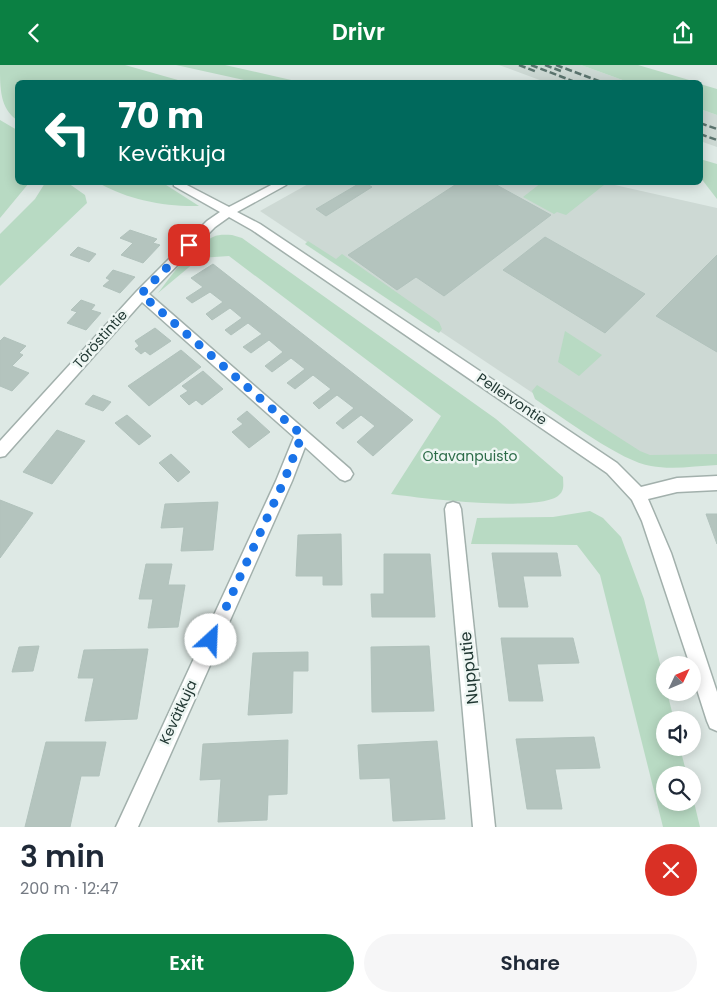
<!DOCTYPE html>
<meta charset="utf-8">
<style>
body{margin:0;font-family:Poppins,sans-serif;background:#f6f6f7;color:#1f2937;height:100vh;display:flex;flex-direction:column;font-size:19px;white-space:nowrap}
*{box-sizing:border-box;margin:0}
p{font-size:16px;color:#747a83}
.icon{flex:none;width:28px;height:28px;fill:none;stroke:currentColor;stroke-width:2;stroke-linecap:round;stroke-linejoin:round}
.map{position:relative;height:762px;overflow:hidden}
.panel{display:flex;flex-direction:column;background:#fff;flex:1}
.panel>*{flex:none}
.banner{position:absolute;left:15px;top:15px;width:688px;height:105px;border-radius:8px;box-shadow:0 2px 12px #0003;background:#00695c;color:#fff;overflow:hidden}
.needle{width:32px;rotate:46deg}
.fabs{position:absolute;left:656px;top:591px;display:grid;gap:10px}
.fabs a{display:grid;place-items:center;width:45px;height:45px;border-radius:50%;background:#fff;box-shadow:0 2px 12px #0003;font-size:25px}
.pin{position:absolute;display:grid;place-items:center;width:42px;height:42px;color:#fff;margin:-21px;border-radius:10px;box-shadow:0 2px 8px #0006}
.me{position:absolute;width:55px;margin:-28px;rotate:25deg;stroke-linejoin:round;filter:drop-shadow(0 0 4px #0008)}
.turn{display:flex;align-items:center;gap:18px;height:105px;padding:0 20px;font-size:22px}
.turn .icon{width:65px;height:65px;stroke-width:2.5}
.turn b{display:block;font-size:35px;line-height:42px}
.round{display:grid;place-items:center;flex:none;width:52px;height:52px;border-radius:26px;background:#f6f6f7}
.overview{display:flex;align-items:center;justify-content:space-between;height:85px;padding:0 20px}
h1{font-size:30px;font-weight:600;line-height:38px}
.cta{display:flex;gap:10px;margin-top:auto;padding:10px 20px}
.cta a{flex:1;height:58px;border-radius:30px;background:#0b8043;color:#fff;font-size:20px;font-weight:600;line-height:58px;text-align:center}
.cta a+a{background:#f6f6f7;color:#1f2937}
header{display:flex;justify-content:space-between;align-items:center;height:65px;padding:0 20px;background:#0b8043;color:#fff;font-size:22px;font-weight:600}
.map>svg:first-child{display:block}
</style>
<header><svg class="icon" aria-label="back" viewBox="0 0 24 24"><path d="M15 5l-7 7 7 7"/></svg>Drivr<svg class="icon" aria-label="share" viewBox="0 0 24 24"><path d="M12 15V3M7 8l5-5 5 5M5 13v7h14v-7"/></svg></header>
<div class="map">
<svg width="717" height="762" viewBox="0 0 717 762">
<rect width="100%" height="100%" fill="#dee9e5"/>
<g fill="#cdd9d4">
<polygon points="499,0 581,0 628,17 545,17"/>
<polygon points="700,44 717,50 717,82 700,76"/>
<polygon points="310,118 606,118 717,143 717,398 656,399 618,385 260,146"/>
</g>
<g fill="#b8dac3">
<path d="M 0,0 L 125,0 L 185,17 L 18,18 L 17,55 C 0,43 0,24 0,0 Z"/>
<polygon points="176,0 225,0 300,17 253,17"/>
<polygon points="581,0 638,0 696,17 628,17"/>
<polygon points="700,19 717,24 717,50 700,44"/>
<polygon points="0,55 17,65 18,118 29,118 0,153"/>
<polygon points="700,94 717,99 717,134 700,112"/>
<polygon points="45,118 68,118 85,130 87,138 0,221 0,169 35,134"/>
<path d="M 99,118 L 163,118 L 199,141 C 166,142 128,135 99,118 Z"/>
<polygon points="541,118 594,118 604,120 566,150 557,147 554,149 523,132"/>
<path d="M 232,170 L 242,173 L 496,354 L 563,412 C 563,418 565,425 559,430 C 541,448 419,433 391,429 L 441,351 L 229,191 L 200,193 L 158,228 C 173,209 190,182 213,172 C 219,169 226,170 232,170 Z"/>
<polygon points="308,176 336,194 342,189 439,257 442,264 439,268 431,263 305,179"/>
<polygon points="565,266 602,290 579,311 558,297"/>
<path d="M 537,320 L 640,386 L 650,390 L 717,389 L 717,400 C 696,401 672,405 651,401 C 622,397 562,352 535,334 L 532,326 Z"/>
<polygon points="590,446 603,453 621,472 644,534 674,655 665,655 665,682 680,683 687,710 665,710 665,738 692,738 693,733 700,762 663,762 600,510 577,480 471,479 477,453 553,452"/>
</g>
<g fill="#b4c4be" stroke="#b1c2bc">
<polygon points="360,118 365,118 372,122 326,151 316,144"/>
<polygon points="458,118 493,118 551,150 444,231 416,212 397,225 348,190"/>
<polygon points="130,165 157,174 153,178 160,180 143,198 121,190 133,178 120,173"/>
<polygon points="545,172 645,229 605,268 503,205"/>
<polygon points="78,182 96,189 89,197 70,190"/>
<polygon points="717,190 717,287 656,251"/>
<polygon points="213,199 413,355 373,391 357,377 375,361 361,350 343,364 336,358 354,343 337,330 319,344 313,338 331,324 313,310 295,324 287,318 305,304 291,293 272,307 265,301 283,287 269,275 251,288 243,282 262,269 248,258 231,270 225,265 242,253 230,243 212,255 206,249 223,237 210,227 192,238 186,233 203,222 191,213"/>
<polygon points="113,205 135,212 120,228 103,221 110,215 106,213"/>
<polygon points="81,235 95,240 91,245 101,248 86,265 67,258 77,247 71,245"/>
<polygon points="155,263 171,276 150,290 145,286 141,289 135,284 139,281 135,276"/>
<polygon points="4,272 26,281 19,288 23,290 12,301 29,308 12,326 0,321 0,276"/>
<polygon points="181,285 201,302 149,341 128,321"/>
<polygon points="203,306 223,324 202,340 196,335 189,340 180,331 188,326 182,321"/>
<polygon points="93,330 111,337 103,346 85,339"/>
<polygon points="247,346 270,367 249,383 232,367 243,359 237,354"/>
<polygon points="127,350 151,371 139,380 115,358"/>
<polygon points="57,365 85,376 52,419 23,407"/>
<polygon points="171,389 190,407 178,417 159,398"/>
<polygon points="0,435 33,448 0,493"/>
<polygon points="218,437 213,485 181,486 184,462 161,463 165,439"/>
<polygon points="706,449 717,449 717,479"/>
<polygon points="341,469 342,520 323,520 323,511 296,511 298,470"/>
<polygon points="492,488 557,488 561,511 523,511 528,542 499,542"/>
<polygon points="384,489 430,489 435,552 372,552 371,529 384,529"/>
<polygon points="146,499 172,499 168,520 185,520 178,562 148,563 153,534 139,534"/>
<polygon points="501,573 573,573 579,598 537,599 543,636 509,636"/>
<polygon points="39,581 33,606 12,607 19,582"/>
<polygon points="429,581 434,646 372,647 371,582"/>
<polygon points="148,584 137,654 85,656 94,613 78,613 84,585"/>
<polygon points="308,587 308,606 293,606 292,648 248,650 253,588"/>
<polygon points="594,672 600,703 555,704 562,744 527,744 516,674"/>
<polygon points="288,675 287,729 268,730 267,755 218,757 221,714 200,715 203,679"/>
<polygon points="437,676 445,754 393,756 390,713 360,714 358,680"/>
<polygon points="46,677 106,677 99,711 81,711 70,762 25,762"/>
</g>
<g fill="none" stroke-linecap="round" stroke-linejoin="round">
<g stroke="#a2b0ac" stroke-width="3">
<g id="minor">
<polygon points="174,118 183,118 229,142 275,118 287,118 286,120 237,147 260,159 617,398 641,422 677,413 717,411 717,425 677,427 648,434 671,488 717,627 717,666 710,663 707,656 692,609 692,600 690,600 642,456 632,435 607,408 252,165 229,152 215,162 149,229 350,404 353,409 350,414 345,416 340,414 305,382 292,416 138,762 116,762 276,416 294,372 142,237 5,391 0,392 0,376 137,226 207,156 220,147 174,121"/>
<polygon points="453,437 459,439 461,444 495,762 473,762 445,444 447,439"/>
</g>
</g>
<use href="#minor" fill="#fff" fill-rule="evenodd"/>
<g stroke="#5b746e" stroke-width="2.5" stroke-dasharray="7 3" stroke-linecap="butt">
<polyline points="519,0 537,7"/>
<polyline points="531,0 578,18"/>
<polyline points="545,0 561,6"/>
<polyline points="556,0 604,18"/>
<polyline points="700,58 717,64"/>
<polyline points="700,69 717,75"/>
</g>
</g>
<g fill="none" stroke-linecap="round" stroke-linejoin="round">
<polyline stroke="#1a73e8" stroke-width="9" stroke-dasharray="0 16.2" points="189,180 141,229 302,370 284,416 211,575"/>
</g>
<g text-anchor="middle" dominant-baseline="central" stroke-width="5" stroke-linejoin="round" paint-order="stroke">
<g font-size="14" fill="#213833" stroke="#eef6f3">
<text transform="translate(100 274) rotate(-48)">Töröstintie</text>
<text transform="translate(512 334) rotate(34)">Pellervontie</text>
<text transform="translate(178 647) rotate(-65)">Kevätkuja</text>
</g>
<g font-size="14" fill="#2d6c49" stroke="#eef6f3">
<text x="470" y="391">Otavanpuisto</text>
</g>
<g font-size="16" fill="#213833" stroke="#eef6f3">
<text transform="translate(469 603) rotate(-96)">Nupputie</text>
</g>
</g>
</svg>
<div class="fabs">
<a><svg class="needle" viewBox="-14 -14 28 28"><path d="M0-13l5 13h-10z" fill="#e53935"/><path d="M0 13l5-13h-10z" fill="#747a83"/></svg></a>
<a><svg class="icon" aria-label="sound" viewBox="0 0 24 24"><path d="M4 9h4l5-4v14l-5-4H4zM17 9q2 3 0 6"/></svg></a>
<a><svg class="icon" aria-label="search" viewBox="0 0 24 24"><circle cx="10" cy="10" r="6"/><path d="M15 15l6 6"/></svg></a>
</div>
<div class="pin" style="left:189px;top:180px;background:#d93025"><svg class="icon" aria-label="arrive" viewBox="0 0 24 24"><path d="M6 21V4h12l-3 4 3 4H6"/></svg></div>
<svg class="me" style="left:211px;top:575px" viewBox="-20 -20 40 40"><circle r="19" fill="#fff"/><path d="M0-13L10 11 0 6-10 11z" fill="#1a73e8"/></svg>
<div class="banner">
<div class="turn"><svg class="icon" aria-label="left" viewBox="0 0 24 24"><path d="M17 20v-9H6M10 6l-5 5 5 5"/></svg><div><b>70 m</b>Kevätkuja</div></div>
</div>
</div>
<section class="panel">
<div class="overview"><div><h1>3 min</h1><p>200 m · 12:47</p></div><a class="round" style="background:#d93025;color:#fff"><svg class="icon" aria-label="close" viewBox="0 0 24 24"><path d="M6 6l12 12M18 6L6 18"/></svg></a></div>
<div class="cta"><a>Exit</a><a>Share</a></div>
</section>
